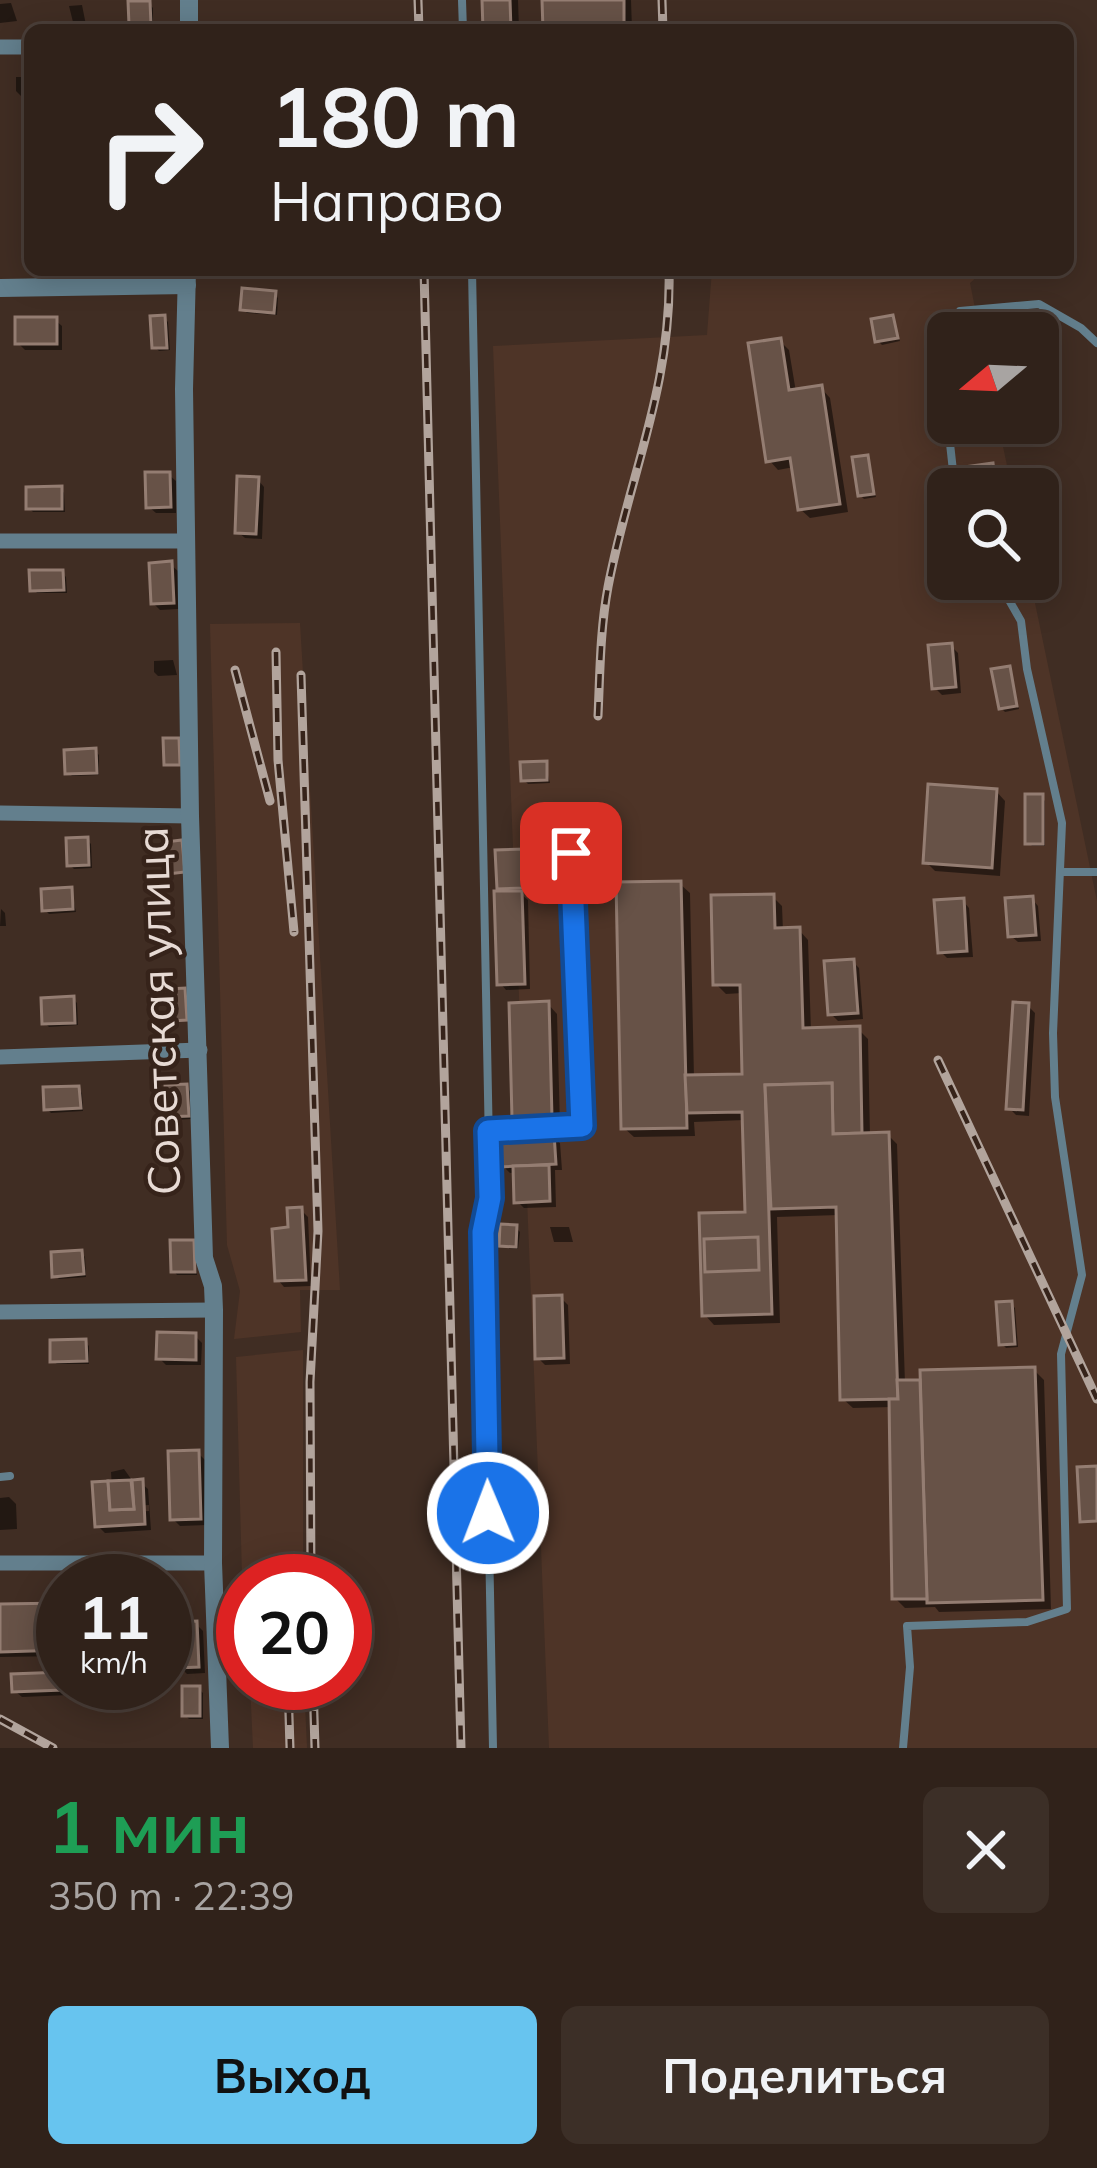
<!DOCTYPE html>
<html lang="ru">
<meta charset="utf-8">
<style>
body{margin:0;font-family:Mulish,sans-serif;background:#3c2f27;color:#f1f3f6;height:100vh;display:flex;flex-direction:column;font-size:45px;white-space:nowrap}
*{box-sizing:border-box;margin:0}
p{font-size:39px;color:#a8a4a2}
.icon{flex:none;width:66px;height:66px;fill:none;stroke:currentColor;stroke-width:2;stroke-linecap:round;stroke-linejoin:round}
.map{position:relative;height:1748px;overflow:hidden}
.drawer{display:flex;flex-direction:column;background:#30221a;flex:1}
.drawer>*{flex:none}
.guide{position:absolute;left:24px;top:24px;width:1050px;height:252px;border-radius:18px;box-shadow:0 6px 30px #0003,0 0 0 3px #4b3f39;background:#30221a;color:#f1f3f6;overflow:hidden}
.needle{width:78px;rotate:251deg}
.tools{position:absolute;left:927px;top:312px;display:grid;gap:24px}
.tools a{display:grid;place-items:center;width:132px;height:132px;border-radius:18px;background:#30221a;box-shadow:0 6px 30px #0003,0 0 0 3px #4b3f39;font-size:60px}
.speed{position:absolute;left:36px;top:1554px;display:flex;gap:24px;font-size:60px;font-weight:700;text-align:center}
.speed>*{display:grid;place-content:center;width:156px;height:156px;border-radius:50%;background:#30221a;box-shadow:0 6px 30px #0003,0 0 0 3px #4b3f39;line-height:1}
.speed small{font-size:30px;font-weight:400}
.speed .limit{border:18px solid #d22;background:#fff;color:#111}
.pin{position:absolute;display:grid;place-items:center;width:102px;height:102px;color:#fff;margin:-51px;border-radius:24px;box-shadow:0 6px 18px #0006}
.me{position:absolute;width:132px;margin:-66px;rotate:359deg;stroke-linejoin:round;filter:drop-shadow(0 0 9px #0008)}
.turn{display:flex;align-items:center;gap:42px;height:252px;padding:0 48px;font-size:54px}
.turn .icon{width:156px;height:156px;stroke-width:2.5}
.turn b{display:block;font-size:84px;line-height:102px}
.round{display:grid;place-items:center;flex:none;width:126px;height:126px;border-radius:18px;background:#3c2f27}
.summary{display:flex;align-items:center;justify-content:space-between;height:204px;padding:0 48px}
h1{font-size:72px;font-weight:700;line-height:90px;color:#1e9e55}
.cta{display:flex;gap:24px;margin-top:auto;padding:24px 48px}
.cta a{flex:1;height:138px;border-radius:18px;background:#67c4ef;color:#111;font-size:48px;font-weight:700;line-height:138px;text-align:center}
.cta a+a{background:#3c2f27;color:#f1f3f6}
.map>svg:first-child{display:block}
</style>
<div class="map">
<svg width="1097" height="1748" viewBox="0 0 1097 1748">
<rect width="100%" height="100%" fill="#402d23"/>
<g fill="#4e3427">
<polygon points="712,270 985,270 970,283 980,333 948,333 948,423 998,423 1012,489 948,489 948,579 1030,579 1097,901 1097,1748 549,1748 493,346 707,335"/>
<polygon points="300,623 340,1290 300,1290 301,1332 234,1339 240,1291 227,1245 210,624"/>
<polygon points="303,1350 303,1581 243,1581 243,1612 236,1357"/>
<polygon points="250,1683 304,1683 307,1748 253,1748"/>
</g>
<g fill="#0007" fill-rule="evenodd">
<polygon points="485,0 518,0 519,30 486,30"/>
<polygon points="545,0 631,0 632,30 546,30"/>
<polygon points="11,3 17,21 0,23 0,4"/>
<polygon points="149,4 153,8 153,28 136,28 132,24"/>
<polygon points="82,5 86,25 74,26 69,6"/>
<polygon points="16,77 30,77 30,98 23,98 16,91"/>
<polygon points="21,235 30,235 30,265 21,258"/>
<polygon points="274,294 278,298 277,315 247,313 243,309"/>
<polygon points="164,318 168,322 170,350 159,351 155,347"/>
<polygon points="892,318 900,341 882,345 878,341"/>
<polygon points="55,320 62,326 62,350 25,350 18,343"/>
<polygon points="780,341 789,350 796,392 821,388 830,398 848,512 810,518 800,509 794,467 778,470 769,460"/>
<polygon points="867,458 876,497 864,499 860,495"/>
<polygon points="992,466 998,473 1000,489 970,489"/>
<polygon points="169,475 176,481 176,513 156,513 149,507"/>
<polygon points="258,480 264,487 262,539 245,538 238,532"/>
<polygon points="61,489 64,493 65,512 33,512 29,508"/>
<polygon points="171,565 178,571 179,609 160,610 153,603"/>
<polygon points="62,573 66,577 67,593 37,593 33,589"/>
<polygon points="951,646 958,653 961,693 942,695 935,688"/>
<polygon points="173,660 177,675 158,676 154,672 154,661"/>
<polygon points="1009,669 1019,709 1005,712 1001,708"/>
<polygon points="95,751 99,755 99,775 72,776 68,772"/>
<polygon points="545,764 550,783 528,784 524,780"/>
<polygon points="996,791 1005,801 1000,876 935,871 926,862"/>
<polygon points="1041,797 1045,801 1045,846 1032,846 1028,842"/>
<polygon points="87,840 91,844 92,868 74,869 70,865"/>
<polygon points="524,852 531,859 532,893 521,894 528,900 530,989 506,990 500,983 506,894 500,887"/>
<polygon points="680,884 690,893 694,1078 745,1077 743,993 726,994 716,984 773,897 782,906 783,931 799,930 808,940 811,1031 858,1029 868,1039 870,1136 888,1135 897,1144 905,1383 1034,1370 1044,1380 1051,1609 939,1612 935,1607 905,1608 895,1598 892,1407 853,1408 843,1399 839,1215 777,1217 780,1323 714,1325 705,1315 748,1215 745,1120 694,1122 695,1136 634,1137 624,1128"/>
<polygon points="71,890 76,912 49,914 45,910"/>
<polygon points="1032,899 1038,906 1041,941 1018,942 1011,936"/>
<polygon points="963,901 969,908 973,957 947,958 941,952"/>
<polygon points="1,909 5,913 6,926 0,926"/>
<polygon points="853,962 859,968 863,1019 838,1021 831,1014"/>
<polygon points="73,999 77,1003 78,1025 49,1027 45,1023"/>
<polygon points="548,1004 557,1014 560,1125 525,1126 515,1117"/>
<polygon points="1028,1006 1035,1013 1029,1116 1016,1115 1009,1108"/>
<polygon points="186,1087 190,1091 191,1119 174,1120 170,1116"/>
<polygon points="78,1089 82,1093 83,1111 51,1113 47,1109"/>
<polygon points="553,1136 560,1143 562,1170 555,1170 556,1207 524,1208 517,1201 516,1172 510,1173 503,1166"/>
<polygon points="301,1210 308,1217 311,1286 284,1287 278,1280"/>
<polygon points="550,1227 569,1227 573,1242 554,1242"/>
<polygon points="516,1228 520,1232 518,1249 506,1248 502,1244"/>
<polygon points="193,1243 196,1247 197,1275 177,1275 174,1271"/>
<polygon points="81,1253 85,1257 86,1277 59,1279 55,1275"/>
<polygon points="561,1298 568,1305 570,1364 545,1365 538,1358"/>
<polygon points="1011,1304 1015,1308 1018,1347 1006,1348 1002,1344"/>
<polygon points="195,1336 202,1343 201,1365 166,1365 159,1358"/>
<polygon points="85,1342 89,1346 89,1364 57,1364 53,1361"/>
<polygon points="198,1453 205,1460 207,1525 180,1526 173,1519"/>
<path d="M 124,1469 L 134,1483 L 141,1483 L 148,1489 L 151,1530 L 105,1533 L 98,1526 L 112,1489 L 111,1472 ZM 149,1505 L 149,1511 L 115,1513 L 115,1507 Z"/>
<polygon points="9,1497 16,1504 17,1529 0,1530 0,1498"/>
<polygon points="63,1606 63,1656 0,1657 0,1607"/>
<polygon points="196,1624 203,1631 205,1673 187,1674 180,1667"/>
<polygon points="63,1676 69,1695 22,1697 15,1691"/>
<polygon points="199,1689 203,1693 203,1719 189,1719 185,1715"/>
</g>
<g fill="#675247" stroke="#947d72" stroke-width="3">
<polygon points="482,0 510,0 511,30 483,30"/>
<polygon points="542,0 624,0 624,30 543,30"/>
<polygon points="128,1 150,1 151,25 129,25"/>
<polygon points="242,288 276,291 274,313 240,310"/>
<polygon points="165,315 167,348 152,348 150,316"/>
<polygon points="893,315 898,338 875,342 871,319"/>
<rect x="15" y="317" width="42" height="27"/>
<polygon points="781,338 789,390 822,385 840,504 798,510 790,458 766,462 748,343"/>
<polygon points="868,455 874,494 858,496 852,457"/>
<polygon points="993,463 996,489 967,489 964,467"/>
<polygon points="145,472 170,472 171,507 146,508"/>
<polygon points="237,476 259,477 256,534 235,533"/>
<polygon points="62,486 62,509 26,509 26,487"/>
<polygon points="172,561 174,603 151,604 149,563"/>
<polygon points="29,570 63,570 64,590 30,591"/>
<polygon points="952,643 956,687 932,689 928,645"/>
<polygon points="1010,666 1017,706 999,709 991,669"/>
<polygon points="163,738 179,738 180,765 164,765"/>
<polygon points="96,748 97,773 65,774 64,750"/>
<polygon points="547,761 547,780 521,781 520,762"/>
<polygon points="928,784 997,789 992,868 923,863"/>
<rect x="1025" y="794" width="18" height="50"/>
<polygon points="88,837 89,865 67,866 66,838"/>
<polygon points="182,840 185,872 167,874 165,842"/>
<polygon points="525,849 526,888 497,889 495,850"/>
<polygon points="681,881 687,1128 621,1129 616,882"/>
<polygon points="72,887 73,909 42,911 41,889"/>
<polygon points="494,891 522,891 525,984 497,985"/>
<polygon points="774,894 775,928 800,927 803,1028 860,1026 862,1133 833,1134 832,1083 765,1085 772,1314 702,1316 699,1213 745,1212 742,1112 687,1113 685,1075 742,1074 740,985 713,985 711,895"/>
<polygon points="1033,896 1036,935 1008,937 1005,898"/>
<polygon points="964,898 967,951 938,953 934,900"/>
<polygon points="854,959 858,1013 828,1015 824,961"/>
<polygon points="185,988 187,1020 171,1021 169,989"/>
<polygon points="74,996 75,1023 42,1024 41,998"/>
<polygon points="549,1001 552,1117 512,1118 509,1003"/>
<polygon points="1013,1002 1029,1003 1023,1110 1006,1109"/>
<polygon points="832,1083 833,1134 889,1132 898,1399 840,1400 836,1207 771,1209 765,1085"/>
<polygon points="187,1084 189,1116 167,1117 165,1085"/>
<polygon points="79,1086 81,1108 44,1110 43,1087"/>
<polygon points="554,1133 556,1164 500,1167 498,1137"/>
<polygon points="549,1165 550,1201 514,1203 513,1166"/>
<polygon points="302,1207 306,1280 275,1281 272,1229 288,1227 287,1208"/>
<polygon points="500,1224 517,1225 516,1247 499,1246"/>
<polygon points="758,1237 759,1270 705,1272 704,1239"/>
<polygon points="170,1240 194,1240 195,1272 171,1272"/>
<polygon points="82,1250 84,1274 52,1277 51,1252"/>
<polygon points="562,1295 564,1358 535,1359 534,1296"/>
<polygon points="1012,1301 1015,1344 999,1345 996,1302"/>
<polygon points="157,1332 196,1333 196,1360 156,1359"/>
<polygon points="86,1339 87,1361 50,1362 50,1340"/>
<polygon points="1035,1367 1043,1600 927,1603 920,1370"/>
<polygon points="897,1380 920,1380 927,1599 892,1599 889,1399 898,1399"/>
<polygon points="199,1450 201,1519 170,1520 168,1451"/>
<polygon points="1097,1466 1097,1521 1080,1522 1077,1467"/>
<polygon points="143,1479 145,1524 95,1527 92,1482 108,1481 110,1510 134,1509 132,1480"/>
<polygon points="131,1480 134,1509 110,1510 108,1481"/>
<polygon points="63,1603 63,1650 0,1652 0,1604"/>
<polygon points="197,1621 199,1667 177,1668 175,1622"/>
<polygon points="63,1672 63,1690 12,1692 11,1674"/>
<rect x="182" y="1686" width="18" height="30"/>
</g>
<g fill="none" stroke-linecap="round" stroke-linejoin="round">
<g stroke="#637f8d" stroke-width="8">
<polyline points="462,0 463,30"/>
<polyline points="472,270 490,1198 483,1231 493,1748"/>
<polyline points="959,333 960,311 1039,304 1081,328 1097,343"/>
<polyline points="948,372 943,380 955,489"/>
<polyline points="1061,872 1097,872"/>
<polyline points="488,1131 582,1126 571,853"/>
<polyline points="0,1477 10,1476"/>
<polyline points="903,1748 910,1667 907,1626 1027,1622 1067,1609 1061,1354 1082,1275 1055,1097 1053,1033 1062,823 1027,669 1021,621 997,579"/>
</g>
<g stroke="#637f8d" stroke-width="15">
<polyline points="0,47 30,47"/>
<polyline points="0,541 185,541"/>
<polyline points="0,813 190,816"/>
<polyline points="0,1057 200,1050"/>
<polyline points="0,1312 214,1310"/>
<polyline points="0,1563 213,1563"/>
</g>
<g stroke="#637f8d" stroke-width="18">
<polyline points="189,30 189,0"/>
<polyline points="187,270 184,389 190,816 204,1258 213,1286 214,1310 213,1563 220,1748"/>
<polyline points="0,288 187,285"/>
</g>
<g stroke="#b2a49c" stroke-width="9">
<g id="rail">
<polyline points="418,0 419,30"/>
<polyline points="662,0 663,30"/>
<polyline points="424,270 461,1748"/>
<polyline points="276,652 278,760 294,932"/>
<polyline points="235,670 270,801"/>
<polyline points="301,675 318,1231 310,1382 311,1581"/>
<path d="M 598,716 C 600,673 600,630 608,587 C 629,476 672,387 669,270"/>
<polyline points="938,1060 1097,1399"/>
<polyline points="288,1683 290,1748"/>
<polyline points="313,1683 315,1748"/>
<polyline points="0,1719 53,1748"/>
</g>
</g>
<use href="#rail" stroke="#36231a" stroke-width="4.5" stroke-dasharray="14" stroke-linecap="butt"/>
</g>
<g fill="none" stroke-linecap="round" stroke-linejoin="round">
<g stroke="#114b97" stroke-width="30">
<polyline id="route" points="488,1513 483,1232 490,1198 488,1131 582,1126 571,853"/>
</g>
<use href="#route" stroke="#1a73e8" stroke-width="21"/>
</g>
<g text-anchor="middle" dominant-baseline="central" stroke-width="9" stroke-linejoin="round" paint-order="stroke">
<g font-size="45" fill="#e7dad4" stroke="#36231a">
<text transform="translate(157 1011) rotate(-92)">Советская улица</text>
</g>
</g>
</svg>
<div class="tools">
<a><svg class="needle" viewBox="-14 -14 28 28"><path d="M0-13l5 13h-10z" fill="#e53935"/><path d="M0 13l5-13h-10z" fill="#a8a4a2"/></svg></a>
<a><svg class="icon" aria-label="search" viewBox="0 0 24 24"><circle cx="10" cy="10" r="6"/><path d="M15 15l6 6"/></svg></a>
</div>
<div class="speed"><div>11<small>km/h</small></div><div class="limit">20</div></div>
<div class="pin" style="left:571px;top:853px;background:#d93025"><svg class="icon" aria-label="arrive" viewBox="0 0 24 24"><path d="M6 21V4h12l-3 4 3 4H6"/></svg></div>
<svg class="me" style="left:488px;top:1513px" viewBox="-20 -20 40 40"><circle r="17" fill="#1a73e8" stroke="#fff" stroke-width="3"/><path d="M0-11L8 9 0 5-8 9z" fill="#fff"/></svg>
<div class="guide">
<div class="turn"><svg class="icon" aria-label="right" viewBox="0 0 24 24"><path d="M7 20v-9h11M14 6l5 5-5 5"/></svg><div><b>180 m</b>Направо</div></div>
</div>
</div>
<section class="drawer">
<div class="summary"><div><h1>1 мин</h1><p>350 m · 22:39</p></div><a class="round"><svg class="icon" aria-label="close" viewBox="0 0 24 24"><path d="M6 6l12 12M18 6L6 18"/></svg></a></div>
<div class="cta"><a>Выход</a><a>Поделиться</a></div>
</section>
